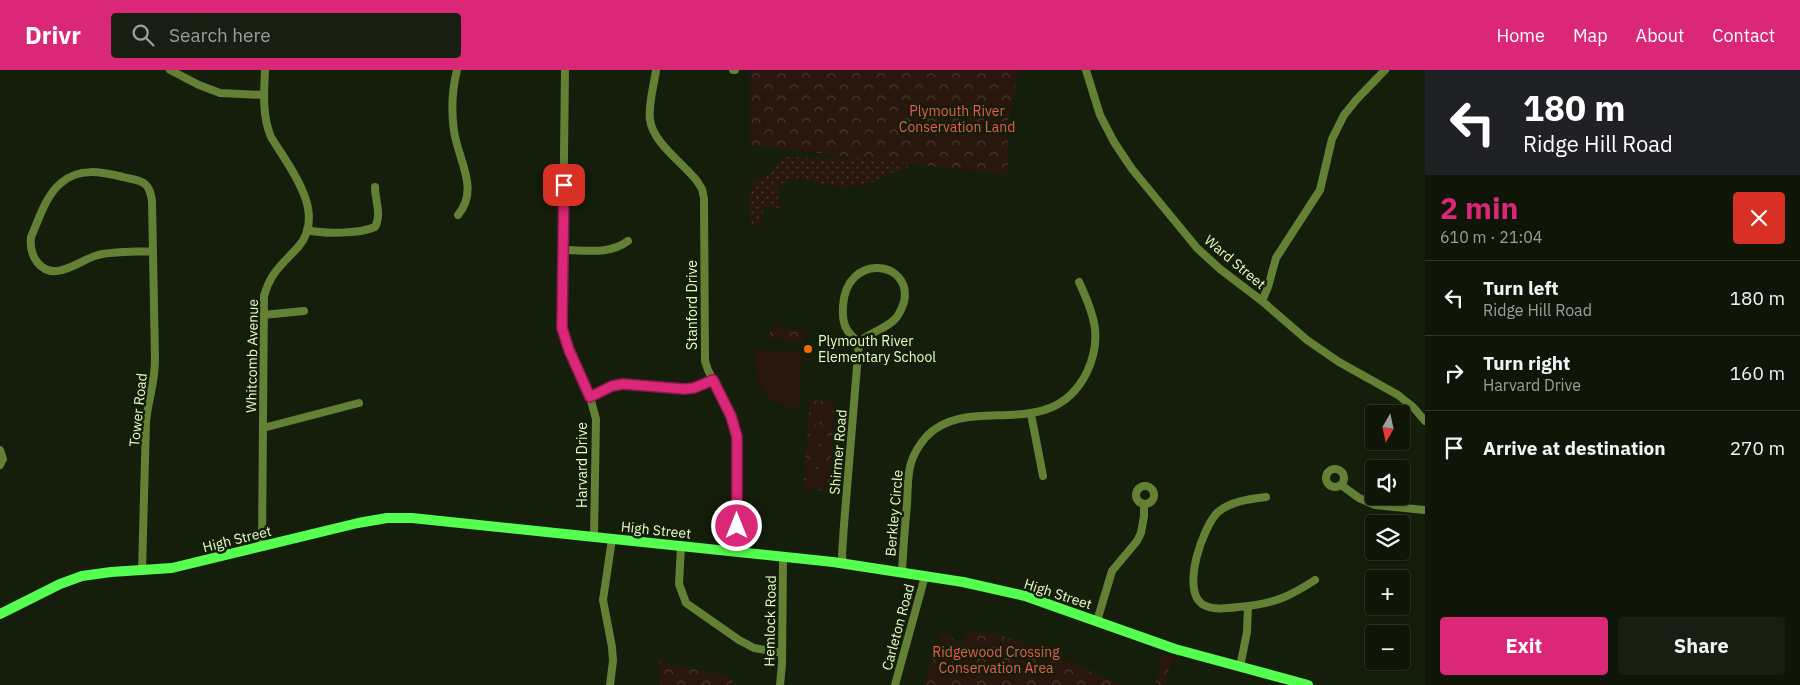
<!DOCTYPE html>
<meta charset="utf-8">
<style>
body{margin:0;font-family:"IBM Plex Sans",sans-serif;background:#181f12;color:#f1f3f6;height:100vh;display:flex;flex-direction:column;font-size:19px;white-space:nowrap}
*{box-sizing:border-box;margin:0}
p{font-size:16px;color:#9b9f9c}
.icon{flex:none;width:28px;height:28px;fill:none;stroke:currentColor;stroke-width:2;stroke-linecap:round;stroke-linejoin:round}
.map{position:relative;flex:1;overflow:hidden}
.details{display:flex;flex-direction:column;background:#0f1608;width:375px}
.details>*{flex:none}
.hud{background:#202124;color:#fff;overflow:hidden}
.needle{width:32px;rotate:189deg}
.buttons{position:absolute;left:1365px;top:335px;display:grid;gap:10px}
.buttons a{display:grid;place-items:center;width:45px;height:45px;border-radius:5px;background:#0f1608;box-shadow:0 1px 4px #0004,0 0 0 1px #2f3529;font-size:25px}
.pin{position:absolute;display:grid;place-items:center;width:42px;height:42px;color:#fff;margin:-21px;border-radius:10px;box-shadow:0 2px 8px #0006}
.me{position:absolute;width:55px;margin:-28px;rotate:0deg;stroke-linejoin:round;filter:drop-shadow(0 0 4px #0008)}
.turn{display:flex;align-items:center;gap:18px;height:105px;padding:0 15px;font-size:22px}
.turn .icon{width:65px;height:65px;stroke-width:2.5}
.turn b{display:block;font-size:35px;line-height:42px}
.round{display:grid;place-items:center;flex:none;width:52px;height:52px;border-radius:5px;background:#181f12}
.head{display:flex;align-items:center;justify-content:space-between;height:85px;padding:0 15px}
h1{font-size:30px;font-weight:700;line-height:38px;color:#db2777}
.cta{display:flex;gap:10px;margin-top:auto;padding:10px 15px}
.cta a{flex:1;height:58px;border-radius:5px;background:#db2777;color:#fff;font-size:20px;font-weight:700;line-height:58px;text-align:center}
.cta a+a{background:#181f12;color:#f1f3f6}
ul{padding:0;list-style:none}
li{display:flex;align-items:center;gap:15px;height:75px;padding:0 15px;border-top:1px solid #2f3529}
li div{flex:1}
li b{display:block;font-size:19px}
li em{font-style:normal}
header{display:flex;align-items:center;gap:30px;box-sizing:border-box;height:70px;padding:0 25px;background:#db2777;color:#fff}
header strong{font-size:24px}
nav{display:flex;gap:28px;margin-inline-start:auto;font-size:18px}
.search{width:350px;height:45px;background:#181f12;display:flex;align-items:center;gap:12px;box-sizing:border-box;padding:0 18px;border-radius:5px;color:#9b9f9c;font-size:19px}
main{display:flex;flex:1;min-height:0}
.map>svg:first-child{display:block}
</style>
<header>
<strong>Drivr</strong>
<div class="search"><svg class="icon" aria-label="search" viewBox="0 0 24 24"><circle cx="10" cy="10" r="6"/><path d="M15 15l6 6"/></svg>Search here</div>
<nav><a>Home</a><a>Map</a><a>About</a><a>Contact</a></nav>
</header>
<main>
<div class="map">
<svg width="1425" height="615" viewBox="0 0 1425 615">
<defs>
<pattern id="grass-dots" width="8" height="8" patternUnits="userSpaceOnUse" patternTransform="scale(1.25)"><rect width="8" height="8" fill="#29160e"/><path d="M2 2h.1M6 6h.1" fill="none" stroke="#483930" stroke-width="1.8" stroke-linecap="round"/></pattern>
<pattern id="park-crowns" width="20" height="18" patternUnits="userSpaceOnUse" patternTransform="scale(1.25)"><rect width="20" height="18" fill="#29160e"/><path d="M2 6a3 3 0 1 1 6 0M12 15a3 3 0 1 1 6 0" fill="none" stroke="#483930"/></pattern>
</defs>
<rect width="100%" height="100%" fill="#141e0b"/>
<path fill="url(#grass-dots)" d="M 908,69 L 908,97 C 902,102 896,101 890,104 C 879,109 869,115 857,116 C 850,117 840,117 833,116 C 811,113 799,99 777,117 L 776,123 L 782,139 L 764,136 L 760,155 L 754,157 C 747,149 748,123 753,114 C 757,106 763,108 770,104 C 774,101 778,92 781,87 L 852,89 Z"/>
<g fill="url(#park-crowns)">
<polygon points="750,0 1019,0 1008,51 1008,105 750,75"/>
<polygon points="772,255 805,261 802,273 769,267"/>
<polygon points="810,330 835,332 829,421 803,419"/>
<polygon points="968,559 989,565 991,562 1033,576 1115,612 1125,615 924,615 941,562 963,575"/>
<path d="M 1158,583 L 1178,588 C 1168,590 1168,606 1165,615 L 1155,615 L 1162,589 L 1161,585 Z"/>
<polygon points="658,591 733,608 732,615 660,615"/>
</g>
<g fill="#29160e">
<path d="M 755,280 L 797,282 L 802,287 L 798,339 C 761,333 756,313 755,280 Z"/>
<polygon points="812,335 821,336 819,355 810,354"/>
<polygon points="824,336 833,337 831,356 822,355"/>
<polygon points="810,365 819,366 817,385 808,384"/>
<polygon points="822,366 831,367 829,386 820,385"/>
<polygon points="808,395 816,396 815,415 806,414"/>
<polygon points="819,396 828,397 826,416 818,415"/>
</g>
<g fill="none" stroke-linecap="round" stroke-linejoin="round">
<g stroke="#638034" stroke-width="8">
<polyline points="170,0 199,15 220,23 264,25"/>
<path d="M 457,0 C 452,20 451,40 454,61 C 458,90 480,119 458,145"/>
<polyline points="565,0 562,253 563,263 590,327 596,349 594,467"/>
<path d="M 656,0 C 654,16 648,34 650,50 C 653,73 683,93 697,111 L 702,119 L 704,128 L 705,291 L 708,300 L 731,346 L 737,367 L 738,385 L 736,482"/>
<polyline points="733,0 735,0"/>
<polyline points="1086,0 1100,45 1114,72 1132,99 1197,178 1220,199 1262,231 1307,270 1339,292 1398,325 1413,337 1425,351"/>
<path d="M 307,160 C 324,164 359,164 375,157 C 382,145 375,130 375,117"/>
<path d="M 564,180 C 586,180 609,185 628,171"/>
<polyline points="1262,231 1268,217 1276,188 1320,120 1332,69 1344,45 1357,29 1385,0"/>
<polyline points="263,245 304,241"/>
<polyline points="590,327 612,316 623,314 684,319 694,318 713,310"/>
<polyline points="1031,344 1043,406"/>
<polyline points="263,358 359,333"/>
<polyline points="0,380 3,389 0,395"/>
<circle cx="1335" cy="408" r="9"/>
<polyline points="1341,415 1359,428 1375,435 1425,440"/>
<circle cx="1145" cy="425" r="9"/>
<polyline points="681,476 679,514 686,533 739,570 754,578 782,583"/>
<path d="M 262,477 L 264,226 C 271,201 283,194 299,176 C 327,142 289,97 271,67 C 262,46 264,23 265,0"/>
<path d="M 843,494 L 842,484 L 844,455 L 859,272 C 870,262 886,259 895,249 C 900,244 902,238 904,232 C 913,190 846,182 843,236 C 842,253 845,262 859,272"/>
<path d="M 142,501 L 146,352 C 148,330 155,313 155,290 L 152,131 C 151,125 150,118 145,114 C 139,109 130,109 123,107 C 102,102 79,97 61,113 C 46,125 39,149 31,167 C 30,176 31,184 37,192 C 54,214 79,190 98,185 C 115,181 135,182 153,181"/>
<path d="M 902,502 C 903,479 905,457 907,434 C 908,420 907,406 911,393 C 914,383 920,374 926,367 C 968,321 1051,376 1087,302 C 1103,268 1094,244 1079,212"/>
<path d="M 1248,536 C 1278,532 1290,526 1315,510"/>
<polyline points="1097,551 1112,501 1137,471 1141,463 1144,446 1144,434"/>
<path d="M 1240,597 L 1247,562 L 1248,536 C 1234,537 1214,542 1202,534 C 1181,519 1203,456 1218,442 C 1231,431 1250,429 1266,427"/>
<polyline points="610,615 613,591 612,577 603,530 612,469"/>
<polyline points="780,615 782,594 783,488"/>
<polyline points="895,615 925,506"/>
</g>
<polyline stroke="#55ff4f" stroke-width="10" points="0,544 60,514 82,506 111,502 172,498 358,453 387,448 412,448 833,492 963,512 1025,526 1175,579 1308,615"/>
</g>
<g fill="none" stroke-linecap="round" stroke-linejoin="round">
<g stroke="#8e194d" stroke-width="12">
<polyline id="route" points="564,115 562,258 569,280 590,327 612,316 623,314 684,319 694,318 713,310 731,346 737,367 737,456"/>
</g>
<use href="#route" stroke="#db2777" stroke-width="9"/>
</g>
<circle fill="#f36c00" stroke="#141e0b" stroke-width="2" cx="808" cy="279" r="5"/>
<g text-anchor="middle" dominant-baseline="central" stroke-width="5" stroke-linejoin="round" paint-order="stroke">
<g font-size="14" fill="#e45d50" stroke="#141e0b">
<text x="957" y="41">Plymouth River<tspan x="957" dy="16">Conservation Land</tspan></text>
<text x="996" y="582">Ridgewood Crossing<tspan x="996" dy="16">Conservation Area</tspan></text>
</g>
<g font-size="14" fill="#e6ffc8" stroke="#141e0b">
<text transform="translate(1235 192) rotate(40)">Ward Street</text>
<text transform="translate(692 235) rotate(-90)">Stanford Drive</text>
<text transform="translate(252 286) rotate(-89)">Whitcomb Avenue</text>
<text transform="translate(138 340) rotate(-84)">Tower Road</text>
<text transform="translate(838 382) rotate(-85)">Shirmer Road</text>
<text transform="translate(582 395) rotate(-90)">Harvard Drive</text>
<text transform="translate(894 443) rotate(-85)">Berkley Circle</text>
<text transform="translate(656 460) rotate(6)">High Street</text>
<text transform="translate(237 469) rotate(-14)">High Street</text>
<text transform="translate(1058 524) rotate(18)">High Street</text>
<text transform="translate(770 551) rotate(-89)">Hemlock Road</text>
<text transform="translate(898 557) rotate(-75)">Carleton Road</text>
</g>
<g font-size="14" fill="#e6ffc8" stroke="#141e0b" text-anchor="start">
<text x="818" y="271">Plymouth River<tspan x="818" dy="16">Elementary School</tspan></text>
</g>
</g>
</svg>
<div class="buttons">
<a><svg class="needle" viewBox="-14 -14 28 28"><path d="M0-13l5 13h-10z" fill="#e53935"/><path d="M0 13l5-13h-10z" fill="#9b9f9c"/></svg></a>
<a><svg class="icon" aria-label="sound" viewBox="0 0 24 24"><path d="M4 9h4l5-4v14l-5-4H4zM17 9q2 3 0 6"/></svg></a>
<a><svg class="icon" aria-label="layers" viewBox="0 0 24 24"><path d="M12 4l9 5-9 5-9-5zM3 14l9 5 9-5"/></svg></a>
<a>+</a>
<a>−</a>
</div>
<div class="pin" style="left:564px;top:115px;background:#d93025"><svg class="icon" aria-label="arrive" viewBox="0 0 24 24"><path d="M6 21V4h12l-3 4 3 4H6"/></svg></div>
<svg class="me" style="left:737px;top:456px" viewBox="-20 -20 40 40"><circle r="17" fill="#db2777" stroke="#fff" stroke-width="3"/><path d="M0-11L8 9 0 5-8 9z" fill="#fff"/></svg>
</div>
<section class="details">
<div class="hud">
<div class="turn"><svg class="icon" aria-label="left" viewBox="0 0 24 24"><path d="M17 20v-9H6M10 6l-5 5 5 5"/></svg><div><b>180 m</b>Ridge Hill Road</div></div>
</div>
<div class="head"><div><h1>2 min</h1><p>610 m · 21:04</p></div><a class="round" style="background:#d93025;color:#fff"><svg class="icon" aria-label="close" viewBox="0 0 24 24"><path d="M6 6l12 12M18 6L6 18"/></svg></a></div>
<ul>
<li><svg class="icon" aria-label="left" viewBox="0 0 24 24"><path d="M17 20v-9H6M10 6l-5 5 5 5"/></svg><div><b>Turn left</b><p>Ridge Hill Road</p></div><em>180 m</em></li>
<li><svg class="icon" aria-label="right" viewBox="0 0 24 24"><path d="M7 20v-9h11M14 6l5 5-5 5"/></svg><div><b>Turn right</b><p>Harvard Drive</p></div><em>160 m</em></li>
<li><svg class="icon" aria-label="arrive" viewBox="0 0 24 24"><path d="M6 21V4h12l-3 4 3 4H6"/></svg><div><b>Arrive at destination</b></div><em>270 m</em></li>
</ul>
<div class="cta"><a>Exit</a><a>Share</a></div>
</section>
</main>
